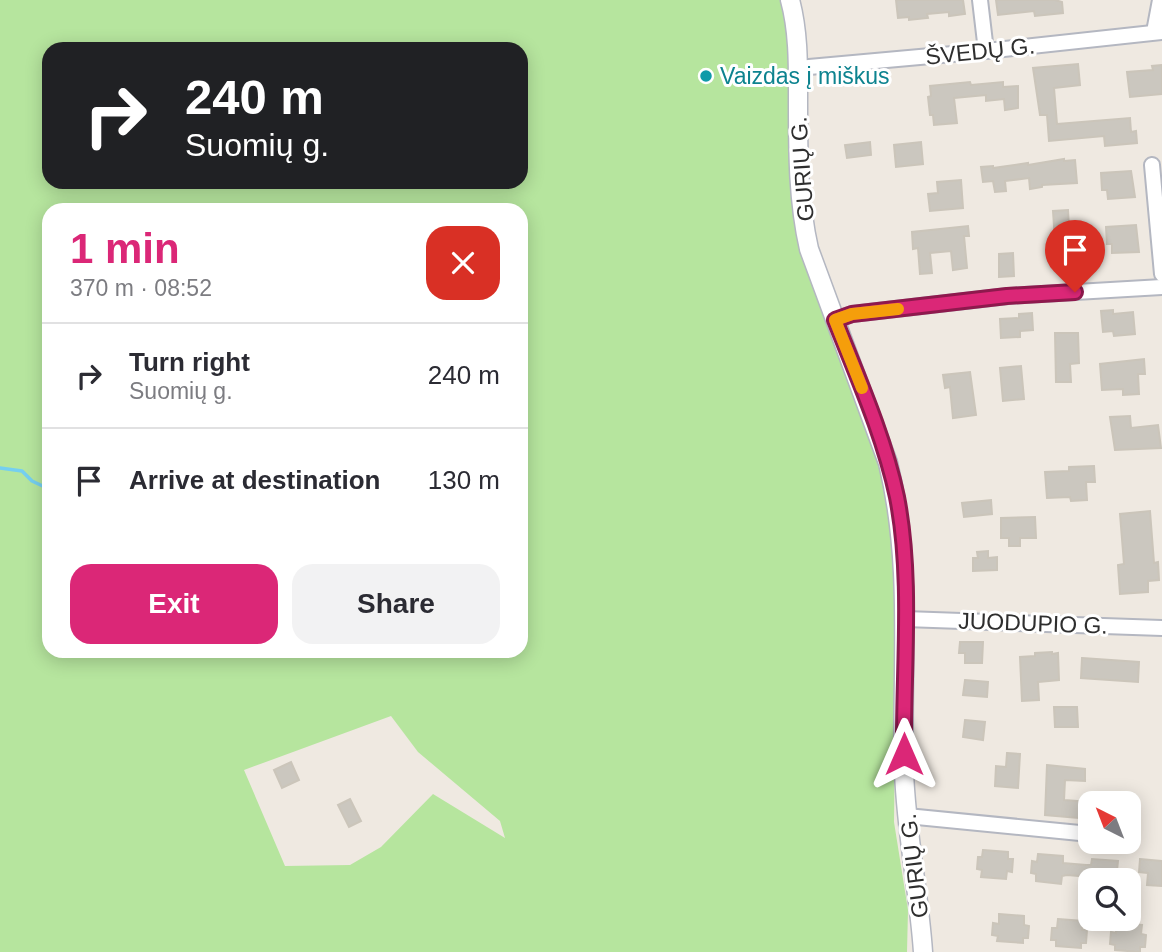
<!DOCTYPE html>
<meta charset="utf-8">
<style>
body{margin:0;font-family:Arial,sans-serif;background:#f2f2f3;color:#2b2b33;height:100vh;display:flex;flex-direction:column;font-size:26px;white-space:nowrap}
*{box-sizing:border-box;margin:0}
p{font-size:23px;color:#7c7c81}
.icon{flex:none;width:38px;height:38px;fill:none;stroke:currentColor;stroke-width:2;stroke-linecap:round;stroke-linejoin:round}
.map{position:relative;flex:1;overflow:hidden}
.details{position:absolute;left:42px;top:203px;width:486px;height:455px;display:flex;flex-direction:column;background:#fff;border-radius:21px;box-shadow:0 4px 18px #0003}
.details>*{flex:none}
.guide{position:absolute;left:42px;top:42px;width:486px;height:147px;border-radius:21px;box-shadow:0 4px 18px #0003;background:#202124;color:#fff;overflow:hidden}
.needle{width:46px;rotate:318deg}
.controls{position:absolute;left:1078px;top:791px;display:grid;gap:14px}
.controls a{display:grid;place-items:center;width:63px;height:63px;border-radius:14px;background:#fff;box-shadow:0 4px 18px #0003;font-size:35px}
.pin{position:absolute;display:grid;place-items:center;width:60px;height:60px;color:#fff;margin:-72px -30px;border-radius:50% 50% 50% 0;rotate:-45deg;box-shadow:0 0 7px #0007}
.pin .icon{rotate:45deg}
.me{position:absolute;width:77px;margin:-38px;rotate:0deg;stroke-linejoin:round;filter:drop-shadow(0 0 5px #0008)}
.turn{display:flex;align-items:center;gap:24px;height:147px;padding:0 28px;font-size:32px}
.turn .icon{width:91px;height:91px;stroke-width:2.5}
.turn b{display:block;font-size:49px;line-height:60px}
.round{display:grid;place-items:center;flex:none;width:74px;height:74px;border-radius:21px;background:#f2f2f3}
.head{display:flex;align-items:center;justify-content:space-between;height:119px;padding:0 28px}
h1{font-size:42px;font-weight:700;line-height:52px;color:#db2777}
.action{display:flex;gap:14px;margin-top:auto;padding:14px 28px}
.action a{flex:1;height:80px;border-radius:21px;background:#db2777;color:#fff;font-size:28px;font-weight:700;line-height:80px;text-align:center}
.action a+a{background:#f2f2f3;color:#2b2b33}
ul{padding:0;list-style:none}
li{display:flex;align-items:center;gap:21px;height:105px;padding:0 28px;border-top:2px solid #e1e1e2}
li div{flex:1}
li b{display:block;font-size:26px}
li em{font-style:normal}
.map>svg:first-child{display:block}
</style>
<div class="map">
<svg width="1162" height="952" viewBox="0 0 1162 952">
<rect width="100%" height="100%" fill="#efe9e1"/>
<path fill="#b6e59e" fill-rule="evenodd" d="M 0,0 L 782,0 L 789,37 L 788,110 L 794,215 L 802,255 L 876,452 L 887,498 L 897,583 L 894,822 L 908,910 L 907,952 L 0,952 ZM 49,49 L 522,49 L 522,182 L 49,182 ZM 49,210 L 522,210 L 522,651 L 49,651 ZM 391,716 L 418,752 L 500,821 L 505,838 L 433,794 L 381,847 L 350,865 L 285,866 L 244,770 Z"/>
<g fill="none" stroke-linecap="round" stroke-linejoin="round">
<polyline stroke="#75cff0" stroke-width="3.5" points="0,468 22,471 32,481 49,489"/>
</g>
<g fill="#cbc7bf" stroke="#cbc5ba" stroke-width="2">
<polygon points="896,0 963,0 965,14 949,16 949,12 927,14 928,18 909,20 909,17 898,18"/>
<polygon points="996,0 1055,0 1062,2 1063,13 1035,16 1034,11 998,15"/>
<polygon points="1078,64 1080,85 1054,88 1057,124 1130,118 1131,132 1136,131 1137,143 1105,146 1104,136 1049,141 1047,115 1040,115 1033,68"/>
<polygon points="1162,65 1162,94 1130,97 1127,72 1153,70 1152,66"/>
<polygon points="970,82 971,85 1003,82 1003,87 1018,86 1018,108 1005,110 1004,99 986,101 986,95 954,98 957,123 934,125 933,115 930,115 928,97 931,96 930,86"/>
<polygon points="870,142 871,155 847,158 845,145"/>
<polygon points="921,142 923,164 896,167 894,145"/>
<polygon points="1064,159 1064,161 1075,160 1077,183 1042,185 1042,187 1030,189 1029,178 1005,181 1006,191 995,192 993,181 983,182 981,167 993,166 993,168 1028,163 1028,165"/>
<polygon points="1131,171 1135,197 1108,199 1107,190 1102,190 1101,173"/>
<polygon points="961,180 963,208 930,211 928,194 938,193 937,182"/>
<polygon points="1068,210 1069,229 1076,228 1077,240 1055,241 1053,211"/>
<polygon points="1136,225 1139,252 1112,253 1112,244 1107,244 1106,227"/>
<polygon points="968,226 969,236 964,236 967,268 953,270 951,251 930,253 932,273 920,274 918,248 913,249 912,232"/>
<polygon points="1013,253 1014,276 999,277 999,254"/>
<polygon points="1113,310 1113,314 1133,312 1135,334 1114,336 1113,331 1103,332 1101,311"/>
<polygon points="1032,313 1033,330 1020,331 1020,337 1001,338 1000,319 1019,318 1019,314"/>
<polygon points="1055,333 1078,333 1079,363 1070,364 1071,382 1056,382"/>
<polygon points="1144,359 1145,374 1138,374 1139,394 1123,395 1123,389 1102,390 1100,364"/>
<polygon points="1021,366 1024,399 1003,401 1000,368"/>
<polygon points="970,372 976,415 953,418 950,387 945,388 943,375"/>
<polygon points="1130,416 1131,428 1158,425 1161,448 1115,450 1110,417"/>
<polygon points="1094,466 1095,482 1086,482 1087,500 1071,501 1070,497 1047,498 1045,472 1069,471 1069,467"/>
<polygon points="991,500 992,514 964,517 962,503"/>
<polygon points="1150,511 1154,563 1158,562 1159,580 1148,581 1148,592 1120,594 1118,565 1124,564 1120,514"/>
<polygon points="1035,517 1036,538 1020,538 1020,546 1009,546 1009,538 1001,538 1001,518"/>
<polygon points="988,551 988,558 997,557 997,570 973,571 973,558 978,558 977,552"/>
<polygon points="960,642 983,642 982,663 965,663 965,653 959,653"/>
<polygon points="1052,652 1052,654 1058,653 1059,680 1038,682 1039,700 1022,701 1020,657 1035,656 1035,653"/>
<polygon points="1082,658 1139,662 1138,682 1081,678"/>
<polygon points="965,680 988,682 987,697 963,695"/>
<polygon points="1054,707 1077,707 1078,727 1055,727"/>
<polygon points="965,720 985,722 983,740 963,737"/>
<polygon points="1007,753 1020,754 1018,788 995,786 996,766 1006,767"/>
<polygon points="291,762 299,780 282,788 274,770"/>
<polygon points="1047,765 1085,769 1085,781 1065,780 1064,800 1090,802 1090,819 1045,815"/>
<polygon points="350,799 361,821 349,827 338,805"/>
<polygon points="983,850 1008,852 1008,859 1013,859 1012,872 1007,871 1006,879 981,877 982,870 977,869 978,857 982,857"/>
<polygon points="1038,854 1063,856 1063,863 1086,865 1091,865 1092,859 1118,861 1116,880 1091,880 1091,877 1067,875 1062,876 1061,884 1036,881 1036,874 1031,873 1032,861 1037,862"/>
<polygon points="1140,859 1162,861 1162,886 1147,885 1148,873 1139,872"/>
<polygon points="999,914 1024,916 1024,925 1029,926 1028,938 1023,938 1023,943 997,941 998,936 992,935 993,923 999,924"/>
<polygon points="1058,919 1083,921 1082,930 1087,930 1086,943 1081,943 1081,948 1056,946 1056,940 1051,940 1052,928 1057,928"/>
<polygon points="1117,923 1142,925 1141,934 1146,935 1145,947 1140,947 1140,952 1115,950 1115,945 1110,944 1111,932 1116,933"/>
</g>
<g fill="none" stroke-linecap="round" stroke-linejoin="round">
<g stroke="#b4b7c1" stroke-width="18">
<g id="minor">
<polyline points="980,0 986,51"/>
<polyline points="1154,32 1160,0"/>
<polyline points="798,68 986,51 1162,32"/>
<polyline points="1152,165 1162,274"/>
<polyline points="835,320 852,314 1008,296 1162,287"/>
<polyline points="905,619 1162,628"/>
<polyline points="907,816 1090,834"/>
</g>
</g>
<g stroke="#b4b7c1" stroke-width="21">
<path id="tertiary" d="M 790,0 C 799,33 798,69 798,103 C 798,152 798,201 809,249 L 888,463 C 913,566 901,667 904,771 C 906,832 919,892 923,952"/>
</g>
<use href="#minor" stroke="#fff" stroke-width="14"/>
<use href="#tertiary" stroke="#fff" stroke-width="18"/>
</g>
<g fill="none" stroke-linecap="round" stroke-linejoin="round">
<g stroke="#8e194d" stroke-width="18">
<path id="route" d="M 904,754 C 903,670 913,579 897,497 C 884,436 858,378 835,320 L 852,314 L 1007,296 L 1075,292"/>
</g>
<use href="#route" stroke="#db2777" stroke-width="12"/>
<polyline stroke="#f59e0b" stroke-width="12" points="862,388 835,320 852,314 898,309"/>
</g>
<circle fill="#0f9aa8" stroke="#fff" stroke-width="2.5" cx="706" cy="76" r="7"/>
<g text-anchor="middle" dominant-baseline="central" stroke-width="6" stroke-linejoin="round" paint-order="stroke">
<g font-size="23" fill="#2e2e2e" stroke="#fff">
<text transform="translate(980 51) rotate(-6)">ŠVEDŲ G.</text>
<text transform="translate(802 169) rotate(-94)">GURIŲ G.</text>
<text transform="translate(1033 623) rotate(2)">JUODUPIO G.</text>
<text transform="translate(914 866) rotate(-97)">GURIŲ G.</text>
</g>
<g font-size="23" fill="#0d838f" stroke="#fff" text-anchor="start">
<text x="720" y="76">Vaizdas į miškus</text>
</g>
</g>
</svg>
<div class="controls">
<a><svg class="needle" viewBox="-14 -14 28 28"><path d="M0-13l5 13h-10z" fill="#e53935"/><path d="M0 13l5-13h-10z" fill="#7c7c81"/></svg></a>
<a><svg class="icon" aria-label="search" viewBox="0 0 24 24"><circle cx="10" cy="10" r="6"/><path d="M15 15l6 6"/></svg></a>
</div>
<div class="pin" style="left:1075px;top:292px;background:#d93025"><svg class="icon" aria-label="arrive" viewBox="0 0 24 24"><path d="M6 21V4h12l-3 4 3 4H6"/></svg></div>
<svg class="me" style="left:904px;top:754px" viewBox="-20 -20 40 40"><path d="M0-17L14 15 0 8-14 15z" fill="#db2777" stroke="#fff" stroke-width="4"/></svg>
<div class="guide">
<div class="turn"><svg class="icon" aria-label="right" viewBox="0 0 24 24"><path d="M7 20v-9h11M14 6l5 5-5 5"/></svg><div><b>240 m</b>Suomių g.</div></div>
</div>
<section class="details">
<div class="head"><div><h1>1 min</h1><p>370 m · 08:52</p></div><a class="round" style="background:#d93025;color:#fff"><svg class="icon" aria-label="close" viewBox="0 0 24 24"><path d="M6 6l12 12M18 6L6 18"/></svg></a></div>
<ul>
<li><svg class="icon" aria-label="right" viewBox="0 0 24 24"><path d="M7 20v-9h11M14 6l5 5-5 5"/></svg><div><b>Turn right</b><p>Suomių g.</p></div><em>240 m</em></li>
<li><svg class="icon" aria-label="arrive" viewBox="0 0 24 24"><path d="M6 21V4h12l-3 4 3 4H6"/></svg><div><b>Arrive at destination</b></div><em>130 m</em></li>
</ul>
<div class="action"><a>Exit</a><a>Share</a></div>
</section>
</div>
